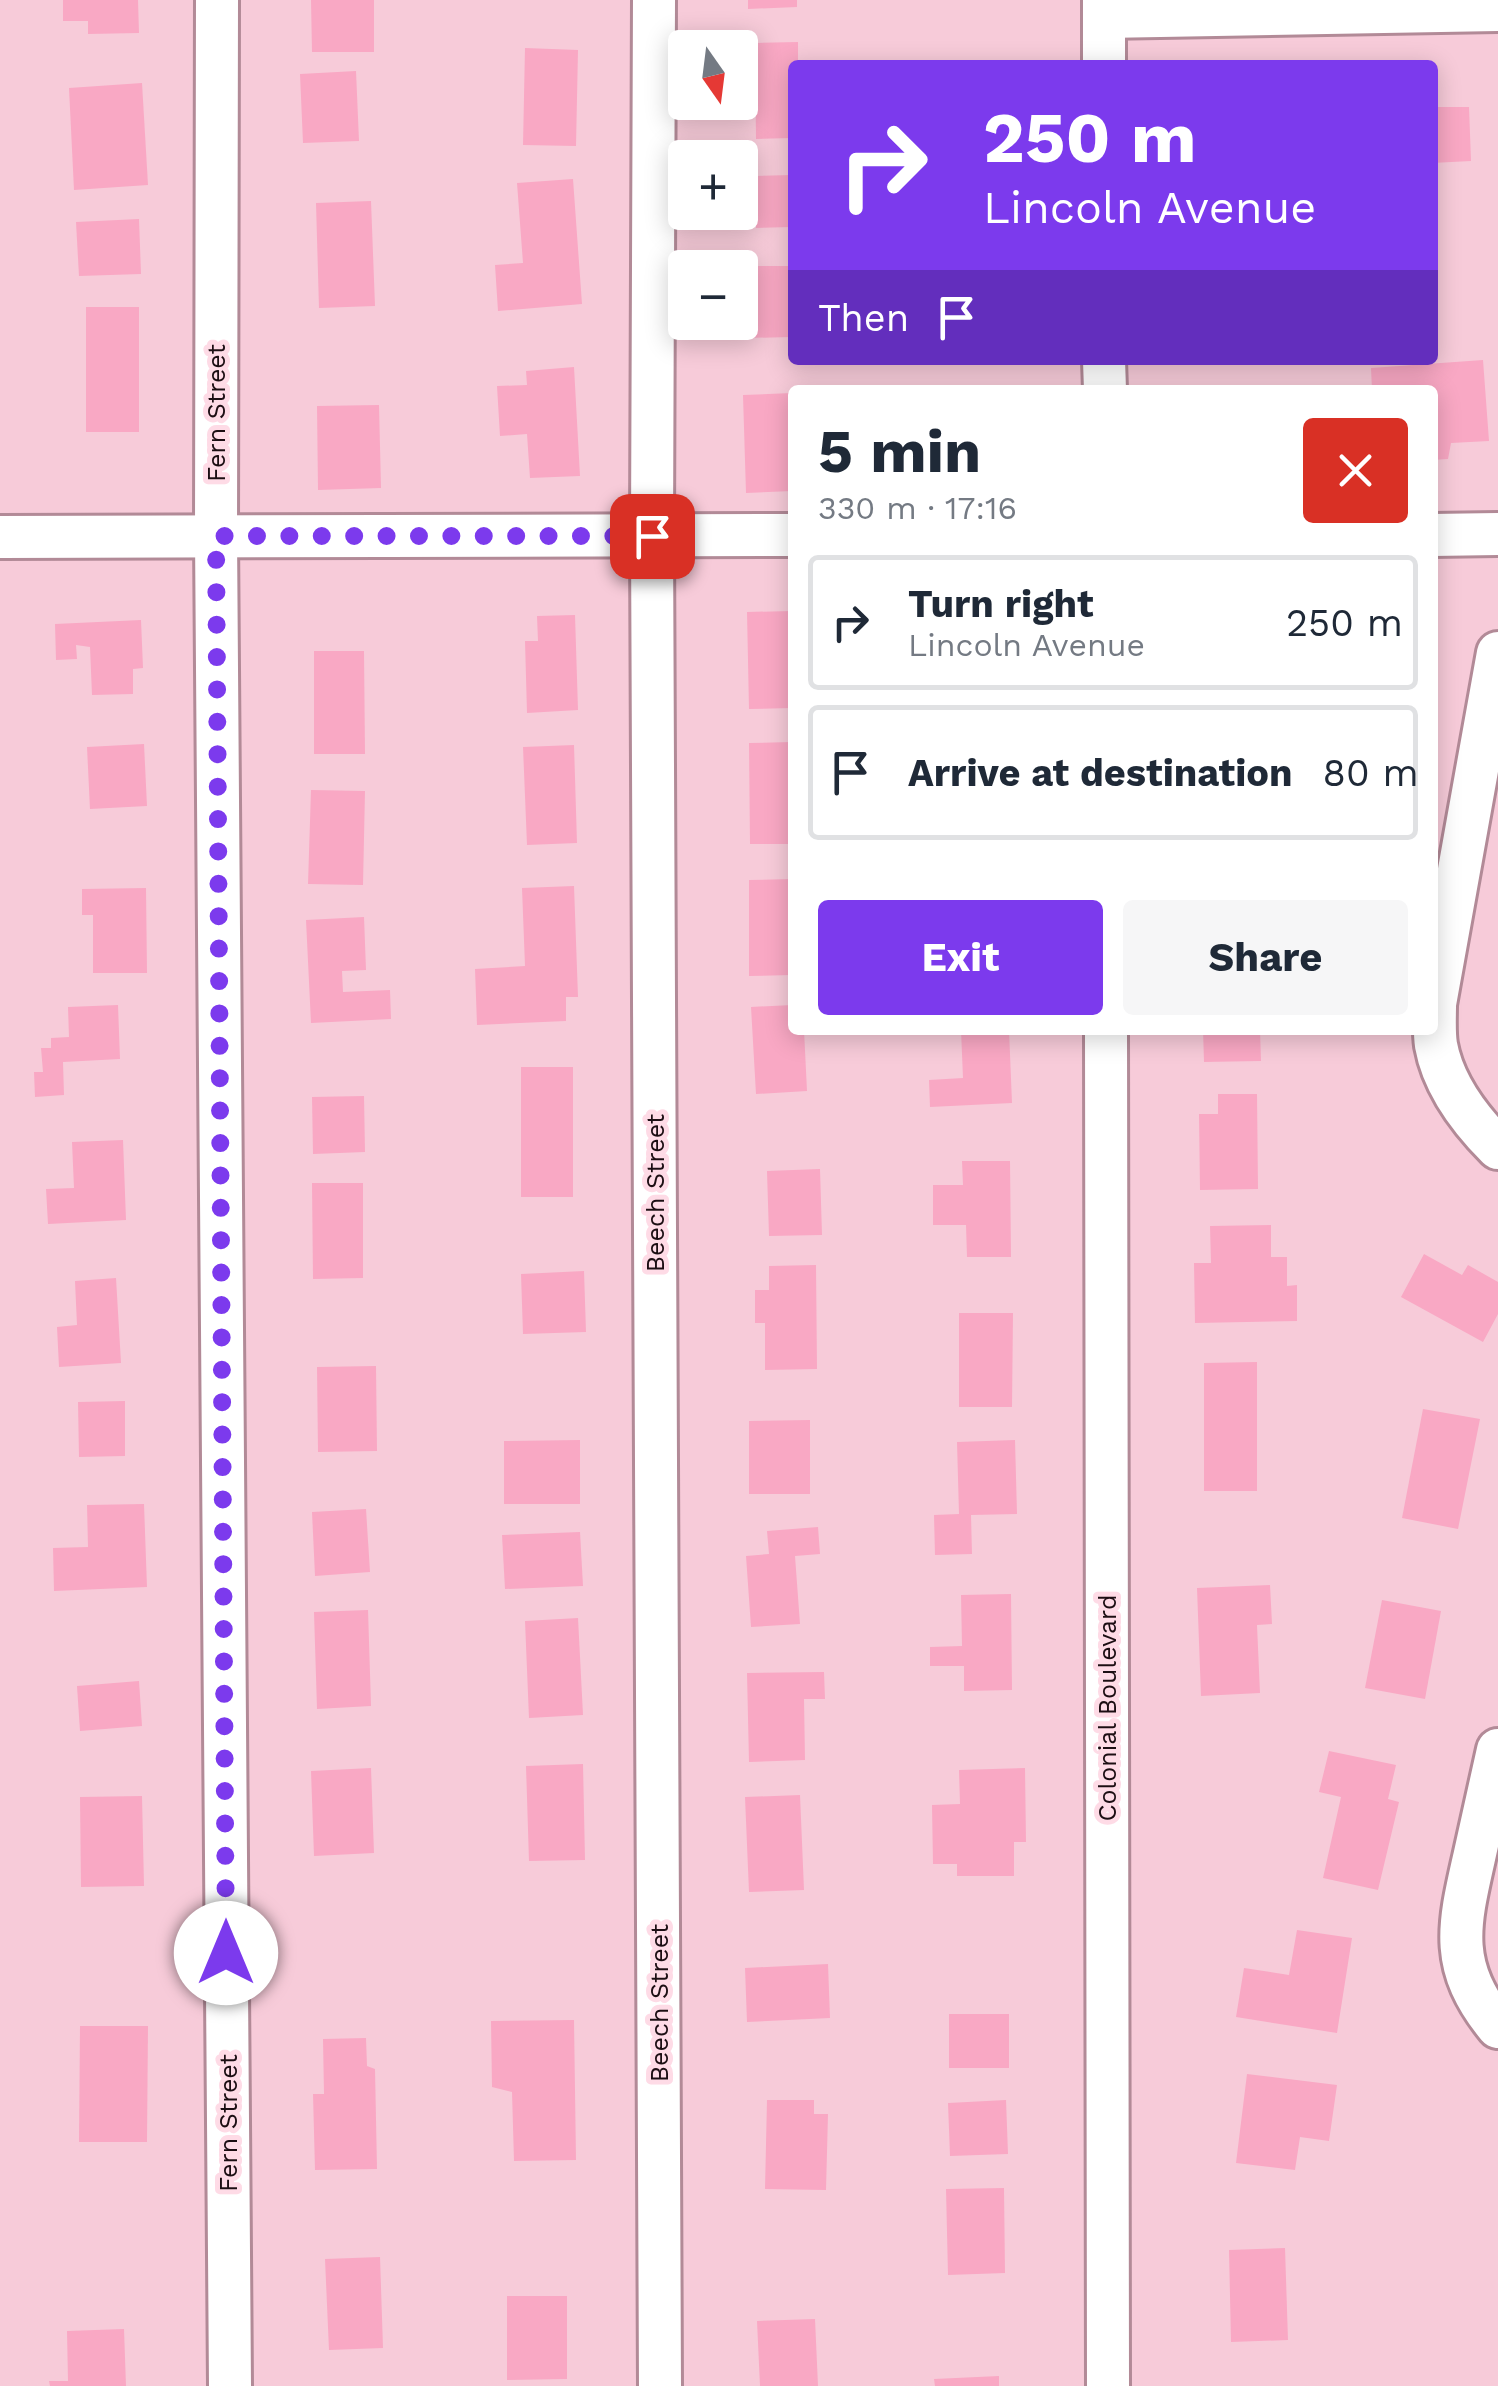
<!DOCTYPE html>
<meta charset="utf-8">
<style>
body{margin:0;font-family:"Work Sans",sans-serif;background:#f6f6f7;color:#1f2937;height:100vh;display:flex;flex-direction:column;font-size:38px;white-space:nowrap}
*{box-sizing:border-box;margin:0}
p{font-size:32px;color:#747a83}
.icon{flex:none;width:55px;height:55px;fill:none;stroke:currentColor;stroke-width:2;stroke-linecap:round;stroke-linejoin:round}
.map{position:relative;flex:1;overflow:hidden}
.drawer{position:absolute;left:788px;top:385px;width:650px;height:650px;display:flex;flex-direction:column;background:#fff;border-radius:10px;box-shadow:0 5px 25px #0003}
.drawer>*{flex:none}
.hud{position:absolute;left:788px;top:60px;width:650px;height:305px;border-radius:10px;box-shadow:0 5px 25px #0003;background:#7c3aed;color:#fff;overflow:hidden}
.needle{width:65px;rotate:166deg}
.fabs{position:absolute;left:668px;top:30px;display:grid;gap:20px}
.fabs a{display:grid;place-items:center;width:90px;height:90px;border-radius:10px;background:#fff;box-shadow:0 5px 25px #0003;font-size:50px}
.pin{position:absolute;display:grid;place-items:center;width:85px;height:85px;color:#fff;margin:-42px;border-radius:20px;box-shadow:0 5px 15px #0006}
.me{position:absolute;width:110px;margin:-55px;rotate:0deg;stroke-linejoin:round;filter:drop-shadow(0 0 8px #0008)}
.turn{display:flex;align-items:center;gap:35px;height:210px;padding:0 30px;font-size:45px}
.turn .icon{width:130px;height:130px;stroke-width:2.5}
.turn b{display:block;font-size:70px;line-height:85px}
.then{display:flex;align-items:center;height:95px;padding:0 30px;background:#0003;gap:20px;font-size:38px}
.round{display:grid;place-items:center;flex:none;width:105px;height:105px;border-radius:10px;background:#f6f6f7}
.head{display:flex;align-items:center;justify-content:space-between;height:170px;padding:0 30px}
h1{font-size:60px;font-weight:700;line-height:75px}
.button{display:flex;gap:20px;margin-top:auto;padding:20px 30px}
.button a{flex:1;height:115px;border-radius:10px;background:#7c3aed;color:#fff;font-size:40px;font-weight:700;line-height:115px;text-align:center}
.button a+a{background:#f6f6f7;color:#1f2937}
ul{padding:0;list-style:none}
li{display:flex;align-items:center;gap:30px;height:135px;margin:0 20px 15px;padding:0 10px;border:5px solid #e0e1e3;border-radius:10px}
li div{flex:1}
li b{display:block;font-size:38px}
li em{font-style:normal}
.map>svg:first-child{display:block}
</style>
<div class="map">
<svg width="1498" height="2386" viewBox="0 0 1498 2386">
<rect width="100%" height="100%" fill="#f7cbd9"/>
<g fill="#f9a8c4">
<polygon points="63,0 138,0 139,33 88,34 88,21 63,21"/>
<polygon points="311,0 374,0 374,52 312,52"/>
<polygon points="748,0 797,0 797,7 748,9"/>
<polygon points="798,42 798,65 792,65 792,138 756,139 755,43"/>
<polygon points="525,48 578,50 576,146 523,145"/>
<polygon points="356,71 359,141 303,143 300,74"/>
<polygon points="142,83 148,185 74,190 69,88"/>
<polygon points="1432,107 1469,107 1471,161 1432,163"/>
<polygon points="792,175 792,227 756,228 755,176"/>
<polygon points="573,179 582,304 498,311 495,265 523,263 517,183"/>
<polygon points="371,201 375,306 319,308 316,203"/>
<polygon points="139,219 141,274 79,276 76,222"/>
<polygon points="746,266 792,266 792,337 747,338"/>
<rect x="86" y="307" width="53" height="125"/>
<polygon points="1483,360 1489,441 1451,443 1448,459 1432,460 1432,390 1372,390 1371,368"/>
<polygon points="574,367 580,476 530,478 527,434 500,436 497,386 527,385 526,371"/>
<polygon points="792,393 792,491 746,493 743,395"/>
<polygon points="379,405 381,488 318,490 317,406"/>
<polygon points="792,611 792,708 749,709 747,612"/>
<polygon points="575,615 578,710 527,713 525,641 538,641 537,616"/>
<polygon points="141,620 143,668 133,669 133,694 92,695 90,647 76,645 77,659 56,660 55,624"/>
<polygon points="314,651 364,651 365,754 314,754"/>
<polygon points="792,742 792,844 750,844 749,743"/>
<polygon points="144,744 147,806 90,809 87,747"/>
<polygon points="574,745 577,843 527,845 523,747"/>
<polygon points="311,790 365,791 363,885 308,884"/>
<polygon points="792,879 792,975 749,976 749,880"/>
<polygon points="574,886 578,997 566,997 566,1021 477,1025 475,969 525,966 522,888"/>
<polygon points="146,888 147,973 93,973 93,915 82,915 82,889"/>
<polygon points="364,917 366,970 342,971 343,992 390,990 391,1019 311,1023 306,920"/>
<polygon points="118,1005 120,1059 63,1062 64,1095 35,1097 34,1072 43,1072 41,1048 51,1048 51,1038 69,1037 68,1007"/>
<polygon points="792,1005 792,1030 804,1030 807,1091 756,1094 751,1007"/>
<polygon points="961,1030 1009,1030 1012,1103 930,1107 929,1080 963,1078"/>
<polygon points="1203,1030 1260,1030 1261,1061 1204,1062"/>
<rect x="521" y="1067" width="52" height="130"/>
<polygon points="1218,1094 1257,1094 1258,1189 1200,1190 1199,1114 1218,1114"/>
<polygon points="364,1096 365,1152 313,1154 312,1097"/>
<polygon points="123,1140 126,1220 48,1224 46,1189 74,1188 72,1142"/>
<polygon points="962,1161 1010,1161 1011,1257 967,1257 966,1225 933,1225 933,1185 963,1185"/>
<polygon points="820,1169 822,1235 769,1236 767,1171"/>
<polygon points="312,1183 363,1183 363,1278 313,1279"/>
<polygon points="1271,1225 1271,1257 1287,1257 1287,1286 1297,1285 1297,1321 1195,1323 1194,1263 1211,1263 1210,1226"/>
<polygon points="1424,1254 1462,1275 1468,1265 1498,1282 1498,1314 1483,1342 1401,1297"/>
<polygon points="816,1265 817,1369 765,1370 765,1323 755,1323 755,1290 769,1290 769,1266"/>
<polygon points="584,1271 586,1332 523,1334 521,1274"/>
<polygon points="116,1278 121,1363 59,1367 57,1327 77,1325 75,1281"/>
<polygon points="959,1313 1013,1313 1012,1407 959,1407"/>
<polygon points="1257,1362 1257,1491 1204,1491 1204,1363"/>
<polygon points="376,1366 377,1451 318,1452 317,1367"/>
<polygon points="125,1401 125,1456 79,1457 78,1402"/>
<polygon points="1423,1409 1480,1419 1458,1529 1402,1518"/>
<polygon points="810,1420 810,1494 749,1494 749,1421"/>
<polygon points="580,1440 580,1504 504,1504 504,1441"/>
<polygon points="1015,1440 1017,1514 971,1515 972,1554 935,1555 934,1515 959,1514 957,1442"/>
<polygon points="144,1504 147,1587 54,1591 53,1548 88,1547 87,1505"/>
<polygon points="366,1509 370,1572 315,1576 312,1512"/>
<polygon points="818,1527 820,1554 795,1556 800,1624 751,1627 746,1556 769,1554 767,1531"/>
<polygon points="580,1532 583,1586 505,1589 502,1535"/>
<polygon points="1270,1585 1272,1624 1257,1625 1260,1693 1201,1696 1197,1588"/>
<polygon points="1011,1594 1012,1690 964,1691 964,1666 930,1666 930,1647 962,1646 961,1595"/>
<polygon points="1382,1600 1441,1611 1425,1699 1365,1688"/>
<polygon points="368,1610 371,1706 317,1709 314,1612"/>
<polygon points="578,1618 583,1715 529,1718 525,1621"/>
<polygon points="824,1672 825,1699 804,1699 805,1760 749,1762 747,1673"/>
<polygon points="139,1681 142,1726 80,1731 77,1686"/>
<polygon points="1329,1751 1396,1765 1388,1799 1399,1802 1378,1890 1323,1878 1341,1797 1319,1792"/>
<polygon points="583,1764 585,1860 529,1861 526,1766"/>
<polygon points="371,1768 374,1853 314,1856 311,1771"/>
<polygon points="1025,1768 1026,1842 1014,1842 1014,1876 957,1876 957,1864 933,1864 932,1805 960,1804 959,1770"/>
<polygon points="800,1795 804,1890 749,1892 745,1797"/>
<polygon points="142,1796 144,1886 81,1887 80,1797"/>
<polygon points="1297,1930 1352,1938 1337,2033 1236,2017 1244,1968 1289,1975"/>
<polygon points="828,1964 830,2018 747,2022 745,1968"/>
<rect x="949" y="2014" width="60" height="54"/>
<polygon points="574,2020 576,2160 514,2161 512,2092 492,2087 491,2021"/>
<polygon points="80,2026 148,2026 147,2142 79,2142"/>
<polygon points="366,2038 367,2066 375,2069 377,2169 315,2170 313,2094 324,2094 323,2039"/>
<polygon points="1247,2074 1337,2085 1329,2141 1300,2137 1295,2170 1236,2163"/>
<polygon points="767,2100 814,2100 814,2114 828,2114 826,2190 765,2189"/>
<polygon points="1006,2100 1008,2154 950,2156 948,2103"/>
<polygon points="1004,2188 1005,2273 948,2275 946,2189"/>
<polygon points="1285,2248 1288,2340 1231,2342 1229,2250"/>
<polygon points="380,2257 383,2348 329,2350 325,2259"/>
<polygon points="507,2296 567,2296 567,2379 507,2380"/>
<polygon points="815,2319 818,2386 760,2386 757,2321"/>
<polygon points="124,2329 126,2386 50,2386 49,2381 68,2381 67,2331"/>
<polygon points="999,2376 999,2386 935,2386 934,2379"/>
</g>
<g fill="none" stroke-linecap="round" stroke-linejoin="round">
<g stroke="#b28a97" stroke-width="48">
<g id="street">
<polyline points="217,0 216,536 230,2386"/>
<polyline points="654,0 652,535 660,2386"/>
<polyline points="1104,0 1104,65"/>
<polyline points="1104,17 1498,10"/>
<polyline points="1104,360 1105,390"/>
<polyline points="1432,535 1498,534"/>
<polyline points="0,537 792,535"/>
<path d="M 1498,653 L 1435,1004 C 1435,1017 1434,1032 1436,1045 C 1443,1084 1471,1121 1498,1148"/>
<polyline points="1106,1030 1108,2386"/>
<path d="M 1498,1750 C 1490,1786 1482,1822 1474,1858 C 1458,1928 1449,1967 1498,2027"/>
</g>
</g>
<use href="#street" stroke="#fff" stroke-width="42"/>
</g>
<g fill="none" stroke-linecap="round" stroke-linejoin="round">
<polyline stroke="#7c3aed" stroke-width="18" stroke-dasharray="0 32.4" points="226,1953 216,536 652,536"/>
</g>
<g text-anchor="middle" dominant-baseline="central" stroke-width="10" stroke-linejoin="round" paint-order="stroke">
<g font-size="25" fill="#1c0e13" stroke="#fedbe6">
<text transform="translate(216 413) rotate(-90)">Fern Street</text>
<text transform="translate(655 1193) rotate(-90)">Beech Street</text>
<text transform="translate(1107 1708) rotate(-90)">Colonial Boulevard</text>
<text transform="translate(659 2003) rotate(-90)">Beech Street</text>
<text transform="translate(228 2123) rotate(-90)">Fern Street</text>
</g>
</g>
</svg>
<div class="fabs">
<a><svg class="needle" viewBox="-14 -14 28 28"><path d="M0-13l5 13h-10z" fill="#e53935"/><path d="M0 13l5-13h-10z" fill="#747a83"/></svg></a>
<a>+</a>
<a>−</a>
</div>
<div class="pin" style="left:652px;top:536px;background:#d93025"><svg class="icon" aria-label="arrive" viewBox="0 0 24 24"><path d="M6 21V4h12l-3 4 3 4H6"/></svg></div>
<svg class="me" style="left:226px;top:1953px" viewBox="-20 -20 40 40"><circle r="19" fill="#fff"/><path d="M0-13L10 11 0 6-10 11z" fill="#7c3aed"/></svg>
<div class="hud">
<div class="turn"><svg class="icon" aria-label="right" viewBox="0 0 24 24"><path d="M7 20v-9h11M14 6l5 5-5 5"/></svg><div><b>250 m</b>Lincoln Avenue</div></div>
<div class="then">Then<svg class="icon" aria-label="arrive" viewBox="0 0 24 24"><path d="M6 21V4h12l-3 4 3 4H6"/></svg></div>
</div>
<section class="drawer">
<div class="head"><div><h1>5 min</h1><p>330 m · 17:16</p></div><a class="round" style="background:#d93025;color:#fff"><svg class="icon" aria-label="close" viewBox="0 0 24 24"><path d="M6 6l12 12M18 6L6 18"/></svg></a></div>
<ul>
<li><svg class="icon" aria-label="right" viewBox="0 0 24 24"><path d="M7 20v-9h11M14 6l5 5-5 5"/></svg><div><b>Turn right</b><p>Lincoln Avenue</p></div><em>250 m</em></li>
<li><svg class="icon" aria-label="arrive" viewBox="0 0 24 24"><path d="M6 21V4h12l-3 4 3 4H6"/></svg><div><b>Arrive at destination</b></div><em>80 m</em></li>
</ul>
<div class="button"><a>Exit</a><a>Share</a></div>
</section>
</div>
